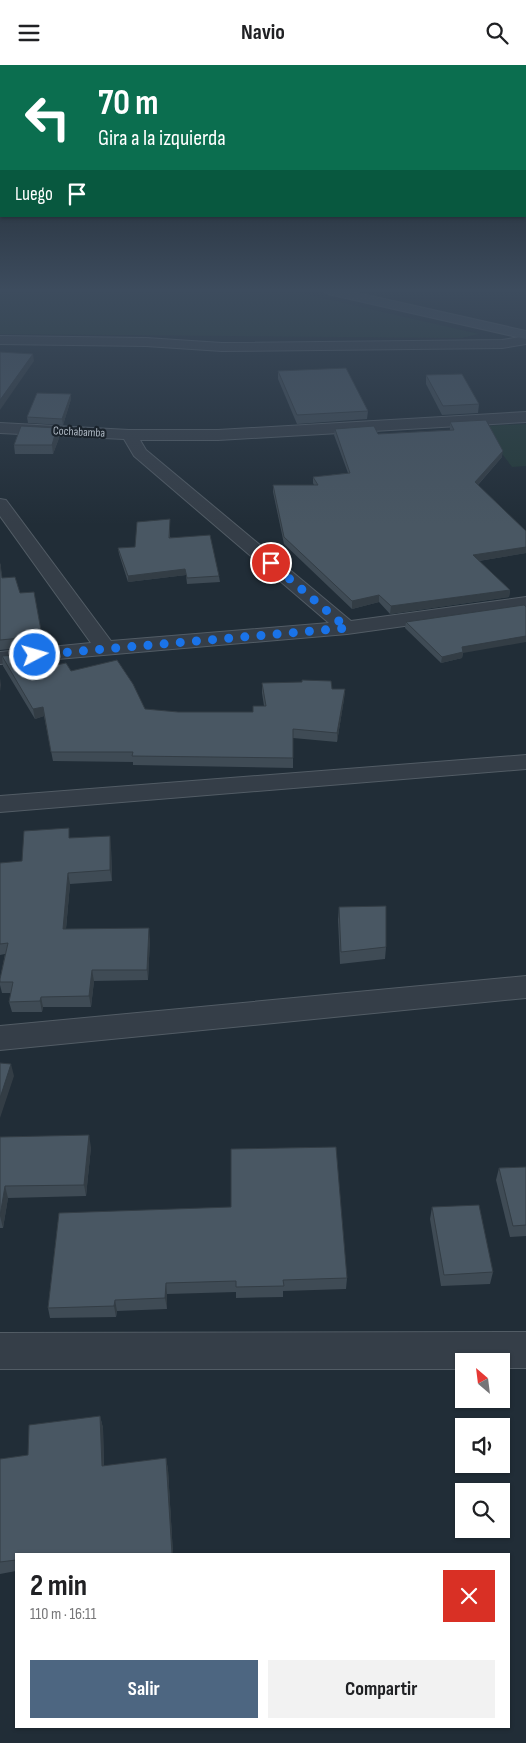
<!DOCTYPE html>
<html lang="es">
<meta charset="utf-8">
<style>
body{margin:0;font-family:"Sofia Sans Condensed",sans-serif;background:#f2f2f2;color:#202124;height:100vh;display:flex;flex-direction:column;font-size:19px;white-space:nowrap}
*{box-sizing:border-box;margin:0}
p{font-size:16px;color:#757577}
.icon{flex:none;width:28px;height:28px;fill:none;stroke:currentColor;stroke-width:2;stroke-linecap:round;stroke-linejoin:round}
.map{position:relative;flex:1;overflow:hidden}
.side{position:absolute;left:15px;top:1488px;width:495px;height:175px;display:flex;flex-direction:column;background:#fff;border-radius:0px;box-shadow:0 1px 4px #0004}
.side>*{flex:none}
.guide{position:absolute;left:0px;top:0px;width:526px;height:152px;box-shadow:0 1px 4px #0004;background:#0b6e4f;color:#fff;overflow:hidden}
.needle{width:32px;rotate:332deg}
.fabs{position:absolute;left:455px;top:1288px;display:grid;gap:10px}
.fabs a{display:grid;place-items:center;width:55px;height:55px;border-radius:0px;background:#fff;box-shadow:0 1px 4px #0004;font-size:25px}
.pin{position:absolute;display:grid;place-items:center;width:42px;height:42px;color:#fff;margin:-21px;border:2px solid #fff;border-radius:50%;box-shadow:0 1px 5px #0007}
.me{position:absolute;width:55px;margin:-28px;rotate:84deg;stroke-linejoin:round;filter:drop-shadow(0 0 4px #0008)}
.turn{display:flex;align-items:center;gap:18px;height:105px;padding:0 15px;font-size:22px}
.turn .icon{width:65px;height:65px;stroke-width:2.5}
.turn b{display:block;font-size:35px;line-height:42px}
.then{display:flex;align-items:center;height:48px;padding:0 15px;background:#0003;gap:10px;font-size:19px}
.round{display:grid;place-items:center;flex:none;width:52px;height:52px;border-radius:0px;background:#f2f2f2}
.headline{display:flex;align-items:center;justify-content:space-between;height:85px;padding:0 15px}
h1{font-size:30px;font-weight:700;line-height:38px}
.cta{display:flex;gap:10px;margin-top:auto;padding:10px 15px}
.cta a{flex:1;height:58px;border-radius:0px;background:#4d6681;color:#fff;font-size:20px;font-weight:700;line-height:58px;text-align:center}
.cta a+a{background:#f2f2f2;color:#202124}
header{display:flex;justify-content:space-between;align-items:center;height:65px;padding:0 15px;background:#fff;font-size:22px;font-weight:700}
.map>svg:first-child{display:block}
</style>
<header><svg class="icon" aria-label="menu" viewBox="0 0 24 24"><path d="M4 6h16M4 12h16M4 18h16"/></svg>Navio<svg class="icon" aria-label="search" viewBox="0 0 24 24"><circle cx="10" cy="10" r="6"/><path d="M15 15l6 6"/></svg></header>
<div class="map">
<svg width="526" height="1678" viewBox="0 0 526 1678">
<rect width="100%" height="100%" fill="#212d37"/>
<g fill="#243a39">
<polygon points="0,225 287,225 479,269 461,273 0,269"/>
<polygon points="526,359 526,401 512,402 481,361"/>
</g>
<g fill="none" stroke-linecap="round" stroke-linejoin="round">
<g stroke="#525c65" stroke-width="2">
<g id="minor">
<polygon points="0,271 146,273 222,278 502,275 526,271 526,279 502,283 222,286 146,281 0,279"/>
<polygon points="526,347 526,357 218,375 140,375 146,385 351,556 526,532 526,544 347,569 0,599 0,587 91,578 0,451 0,434 6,435 111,576 329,558 134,391 124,374 0,368 0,358 129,365 218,365"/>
<polygon points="526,690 526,704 0,747 0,731"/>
<polygon points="526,911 526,933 0,985 0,961"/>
<polygon points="526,1267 526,1303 501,1303 501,1296 464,1296 464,1304 0,1304 0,1268"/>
</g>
</g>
<g stroke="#525c65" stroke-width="2">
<polygon id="secondary" points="322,225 344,225 526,266 526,274 328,229"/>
</g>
<use href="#minor" fill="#353e48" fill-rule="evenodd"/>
<use href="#secondary" fill="#434e5a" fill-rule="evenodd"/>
</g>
<g fill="#3f4b55">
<polygon points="278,306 368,346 367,354 297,359 278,314"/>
<polygon points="426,310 479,339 478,348 442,350 426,319"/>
<polygon points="71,334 63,360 28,358 27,352"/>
<polygon points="450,357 502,392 478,420 526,488 479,496 510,525 509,532 390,549 379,537 352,544 284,479 273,427 273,420 314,420 313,418 313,412 348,408 334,370 335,364 378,369 450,365"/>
<polygon points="57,363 59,373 53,389 15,389 14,380"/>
<polygon points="170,454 170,472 219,511 220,517 187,519 186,510 128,517 119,489 118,483 135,482"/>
<polygon points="0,497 2,513 20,528 42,571 43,581 0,585"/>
<polygon points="406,557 463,588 462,593 441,598 405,563"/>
<polygon points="2,591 47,602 71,606 145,644 178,647 253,647 264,641 262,628 262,618 332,624 345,624 344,634 337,677 293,673 293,703 133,700 133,697 53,696 44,651 35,654 3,601"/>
<polygon points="71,773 111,782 112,816 70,819 66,864 150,874 148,915 94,916 91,942 43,942 42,947 12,947 9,937 11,928 2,928 0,920 0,914 5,889 0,890 0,798 22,796"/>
<polygon points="339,842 386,882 385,894 340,899 338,855"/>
<polygon points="0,1072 91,1082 86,1131 8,1133 3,1163 0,1163"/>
<polygon points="526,1102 526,1171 510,1172 496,1115 499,1103"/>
<polygon points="432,1142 493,1207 490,1219 441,1221 430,1154"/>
<polygon points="59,1148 347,1213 346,1224 283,1226 283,1232 236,1233 236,1227 167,1229 167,1244 117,1246 116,1252 50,1253 48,1243"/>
<polygon points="100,1351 103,1363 104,1401 166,1393 168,1405 173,1489 16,1489 16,1506 0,1509 0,1394 28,1390"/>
</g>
<g fill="#333d45">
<polygon points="33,289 34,296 0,345 0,335"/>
<polygon points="71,329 71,334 63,360 62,354"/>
<polygon points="57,363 59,373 53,389 52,380"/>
<polygon points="503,386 502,392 474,424 475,417"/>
<polygon points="526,482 526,488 472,497 473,490"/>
<polygon points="185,504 186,510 128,517 128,511"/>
<polygon points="510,525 509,532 390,549 391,541"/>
<polygon points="379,530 379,537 352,544 352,536"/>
<polygon points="526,571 526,577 463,588 462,593 441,598 442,592 462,582"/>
<polygon points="0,613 1,620 0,627"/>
<polygon points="345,624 344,634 337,677 337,668"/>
<polygon points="43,642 44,651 35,654 33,644"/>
<polygon points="110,771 111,782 112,816 110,805"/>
<polygon points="68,808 70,819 65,874 63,864"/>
<polygon points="149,863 150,874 148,915 147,905"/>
<polygon points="92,905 94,916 91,942 89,931"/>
<polygon points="41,932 43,942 42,947 40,936"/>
<polygon points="11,999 14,1011 0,1053 0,1033"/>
<polygon points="89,1070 91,1082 86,1131 84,1120"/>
<polygon points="5,1121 8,1133 3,1163 0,1151"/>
<polygon points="166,1218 167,1229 167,1244 165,1233"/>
<polygon points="115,1235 117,1246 116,1252 114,1241"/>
<polygon points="100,1351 103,1363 104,1413 102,1401"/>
<polygon points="166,1393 168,1405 173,1489 172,1489"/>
</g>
<g fill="#495763" stroke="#333d45">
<polygon points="0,287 33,289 0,335"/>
<polygon points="346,303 368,346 297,350 278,306"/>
<polygon points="462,309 479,339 443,341 426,310"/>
<polygon points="37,328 71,329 62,354 27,352"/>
<polygon points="486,355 503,386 475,417 526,466 526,482 473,490 510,525 391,541 379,530 352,536 284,472 273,420 318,420 313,412 350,408 335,364 374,361 378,369 454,365 450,357"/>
<polygon points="21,361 57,363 52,380 14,380"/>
<polygon points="170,454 169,473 210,470 219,511 187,513 185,504 128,511 118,483 135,482 137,457"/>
<polygon points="0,499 2,513 15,512 20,528 34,527 42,571 0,575"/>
<polygon points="524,540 526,542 526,571 462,582 463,587 442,592 406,557"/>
<polygon points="45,588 47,602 66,598 71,606 117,595 133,619 145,644 178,647 253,647 253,641 266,641 262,618 302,617 302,615 331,616 332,624 345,624 337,668 293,664 293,693 132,691 133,687 51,687 43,642 33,644 2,591"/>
<polygon points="69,763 69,773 110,771 110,805 68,808 63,864 149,863 147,905 92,905 89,931 41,932 40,936 9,937 13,917 0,917 0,914 8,878 0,879 0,798 22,796 24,766"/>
<polygon points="386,841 386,882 341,887 339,842"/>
<polygon points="0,998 11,999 0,1033"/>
<polygon points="89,1070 84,1120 5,1121 0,1151 0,1072"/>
<polygon points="336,1082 347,1213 283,1215 284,1221 236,1222 236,1216 166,1218 165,1233 115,1235 114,1241 48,1243 59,1148 231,1142 231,1084"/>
<polygon points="526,1102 526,1160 513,1161 499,1103"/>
<polygon points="479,1140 493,1207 444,1210 432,1142"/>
<polygon points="100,1351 102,1401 166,1393 172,1489 16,1489 16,1495 0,1497 0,1394 28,1390 29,1360"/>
</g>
<linearGradient id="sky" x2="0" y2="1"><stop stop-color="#12191e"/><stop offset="0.49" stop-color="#3d4c5e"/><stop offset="1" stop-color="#3d4c5e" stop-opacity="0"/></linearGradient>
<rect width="526" height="460" fill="url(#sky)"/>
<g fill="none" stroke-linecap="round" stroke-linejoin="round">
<polyline stroke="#1a73e8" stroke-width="9" stroke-dasharray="0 16.2" points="35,590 347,563 271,498"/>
</g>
<g text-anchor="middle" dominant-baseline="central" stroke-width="4.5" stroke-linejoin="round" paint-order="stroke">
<g font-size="12" fill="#afb9c4" stroke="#1a232c">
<text transform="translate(79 367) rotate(3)">Cochabamba</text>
</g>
</g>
</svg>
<div class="fabs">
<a><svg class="needle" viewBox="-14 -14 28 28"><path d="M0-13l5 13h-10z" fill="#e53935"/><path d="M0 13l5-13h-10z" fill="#757577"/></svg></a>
<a><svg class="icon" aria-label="sound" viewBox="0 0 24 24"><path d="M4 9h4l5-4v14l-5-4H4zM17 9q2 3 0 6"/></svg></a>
<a><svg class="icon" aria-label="search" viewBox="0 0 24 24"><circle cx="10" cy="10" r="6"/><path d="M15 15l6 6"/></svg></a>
</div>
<div class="pin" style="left:271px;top:498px;background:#d93025"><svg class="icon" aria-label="arrive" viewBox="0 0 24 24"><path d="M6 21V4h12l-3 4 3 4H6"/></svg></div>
<svg class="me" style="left:35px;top:590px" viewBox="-20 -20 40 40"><circle r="17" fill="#1a73e8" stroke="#fff" stroke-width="3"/><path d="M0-11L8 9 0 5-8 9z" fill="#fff"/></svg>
<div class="guide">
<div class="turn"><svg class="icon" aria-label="left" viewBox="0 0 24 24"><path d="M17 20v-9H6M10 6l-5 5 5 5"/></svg><div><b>70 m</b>Gira a la izquierda</div></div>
<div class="then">Luego<svg class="icon" aria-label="arrive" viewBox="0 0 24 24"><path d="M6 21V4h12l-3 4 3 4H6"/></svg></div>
</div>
<section class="side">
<div class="headline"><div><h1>2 min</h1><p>110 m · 16:11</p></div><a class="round" style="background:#d93025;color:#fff"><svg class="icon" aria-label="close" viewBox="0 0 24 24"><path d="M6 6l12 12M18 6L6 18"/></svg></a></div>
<div class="cta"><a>Salir</a><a>Compartir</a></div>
</section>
</div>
